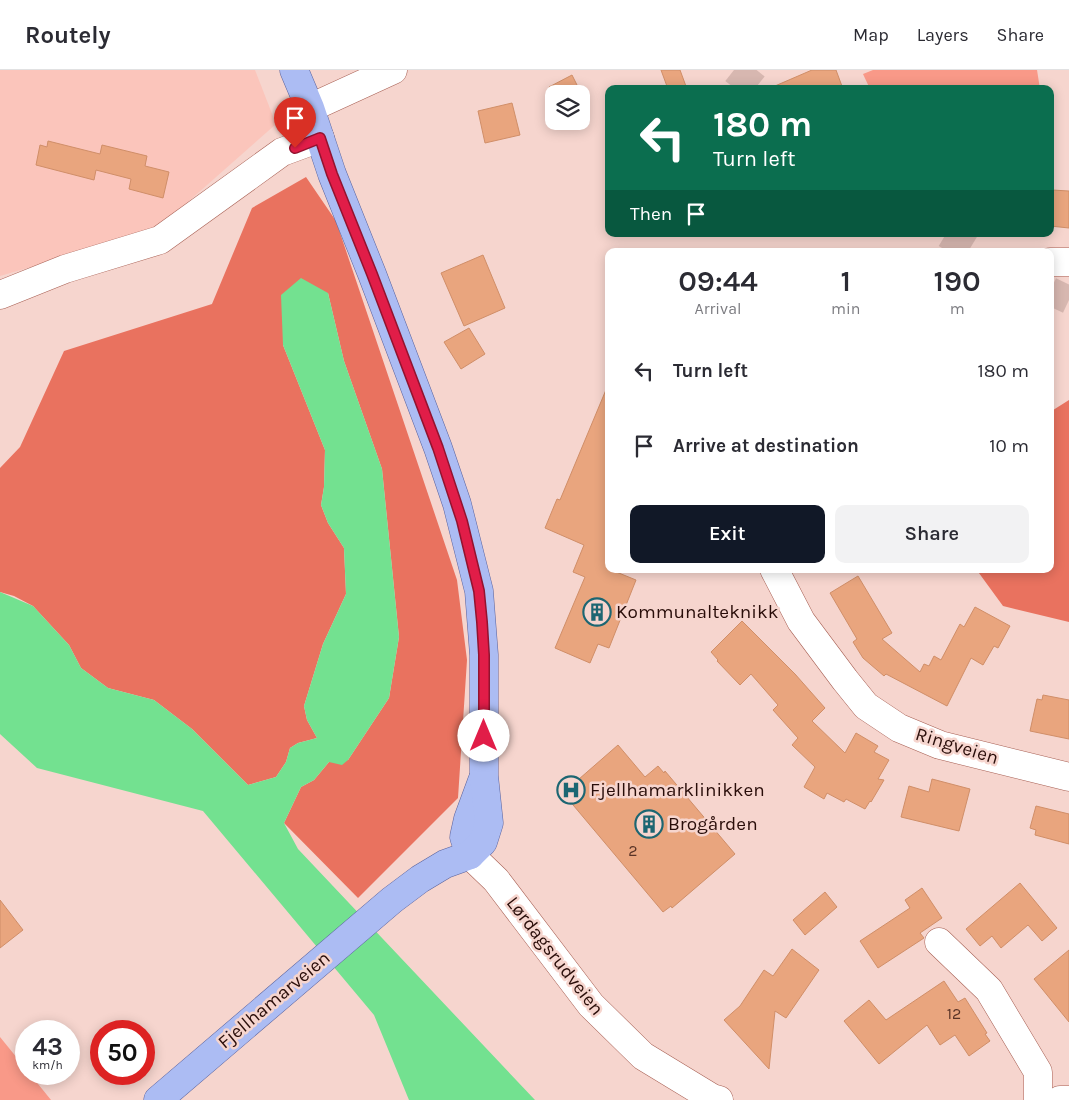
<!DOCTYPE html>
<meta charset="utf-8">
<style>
body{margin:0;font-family:Karla,sans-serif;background:#f2f2f3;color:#2b2b33;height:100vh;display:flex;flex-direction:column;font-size:19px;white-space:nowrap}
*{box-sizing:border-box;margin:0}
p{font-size:16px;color:#7c7c81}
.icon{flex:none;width:28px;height:28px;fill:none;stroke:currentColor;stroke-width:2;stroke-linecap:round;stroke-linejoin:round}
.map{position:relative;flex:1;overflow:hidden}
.drawer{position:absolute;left:605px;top:178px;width:449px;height:325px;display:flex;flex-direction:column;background:#fff;border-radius:10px;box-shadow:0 2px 12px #0003}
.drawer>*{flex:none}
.top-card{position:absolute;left:605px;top:15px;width:449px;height:152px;border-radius:10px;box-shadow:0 2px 12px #0003;background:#0b6e4f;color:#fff;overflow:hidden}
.buttons{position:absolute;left:545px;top:15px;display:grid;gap:10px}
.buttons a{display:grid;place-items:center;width:45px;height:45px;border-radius:10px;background:#fff;box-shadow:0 2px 12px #0003;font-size:25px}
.speed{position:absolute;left:15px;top:950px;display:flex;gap:10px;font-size:25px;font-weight:700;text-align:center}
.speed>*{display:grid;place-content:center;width:65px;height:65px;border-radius:50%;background:#fff;box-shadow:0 2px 12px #0003;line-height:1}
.speed small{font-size:12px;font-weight:400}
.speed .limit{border:8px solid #d22;background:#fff;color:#111}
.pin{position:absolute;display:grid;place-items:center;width:42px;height:42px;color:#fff;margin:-51px -21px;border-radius:50% 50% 50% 0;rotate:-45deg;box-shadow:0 0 5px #0007}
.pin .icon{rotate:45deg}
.me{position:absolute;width:55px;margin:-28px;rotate:0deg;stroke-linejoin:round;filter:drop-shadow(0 0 4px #0008)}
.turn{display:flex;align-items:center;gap:18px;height:105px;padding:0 25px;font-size:22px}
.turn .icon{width:65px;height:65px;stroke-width:2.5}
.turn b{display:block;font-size:35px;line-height:42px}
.then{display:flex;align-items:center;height:48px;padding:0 25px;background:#0003;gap:10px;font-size:19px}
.eta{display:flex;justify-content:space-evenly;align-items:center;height:85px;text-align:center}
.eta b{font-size:30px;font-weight:600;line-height:35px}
.button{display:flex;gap:10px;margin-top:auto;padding:10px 25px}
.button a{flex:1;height:58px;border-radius:10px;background:#111827;color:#fff;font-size:20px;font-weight:600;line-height:58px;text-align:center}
.button a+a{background:#f2f2f3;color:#2b2b33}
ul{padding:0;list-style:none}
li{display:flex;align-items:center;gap:15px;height:75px;padding:0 25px}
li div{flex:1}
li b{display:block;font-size:19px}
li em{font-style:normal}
header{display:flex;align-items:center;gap:30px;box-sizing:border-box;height:70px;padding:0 25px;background:#fff;border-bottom:1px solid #e1e1e2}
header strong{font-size:24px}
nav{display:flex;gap:28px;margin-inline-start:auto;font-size:18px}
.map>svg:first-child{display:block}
</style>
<header>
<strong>Routely</strong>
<nav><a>Map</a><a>Layers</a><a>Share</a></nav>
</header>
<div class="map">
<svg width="1069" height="1030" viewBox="0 0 1069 1030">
<rect width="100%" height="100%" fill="#f6d5ce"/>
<polygon fill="#fbc5bb" points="0,0 255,0 276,54 155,161 0,206"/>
<g fill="#f99988">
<polygon points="873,0 1037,0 1040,19 870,19 863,4"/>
<polygon points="0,967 26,999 26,1004 30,1004 51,1030 0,1030"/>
</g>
<g fill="#e9725f">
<polygon points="306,107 336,151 457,510 467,590 458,728 358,828 284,753 301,717 314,710 329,692 348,690 389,628 399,567 382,399 344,291 328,223 283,275 325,380 324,417 321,435 328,453 344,478 346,524 323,574 304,636 307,650 317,668 298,673 290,678 286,692 276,707 248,715 192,659 154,630 108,618 81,598 69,575 33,536 14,526 0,522 0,398 20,377 64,281 212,234 252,138"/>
<polygon points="1069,330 1069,552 1003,536 976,499 1050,499 1050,342"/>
</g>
<polygon fill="#73e190" points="301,208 328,223 344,291 382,399 399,567 389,628 348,690 342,695 329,692 314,710 301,717 284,753 298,779 535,1030 409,1030 374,945 203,741 37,698 0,664 0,522 33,536 69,575 81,598 108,618 154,630 192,659 248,715 276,707 286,692 290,678 298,673 317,668 307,650 304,636 323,574 346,524 344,478 328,453 321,435 324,417 325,380 283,275 281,225"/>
<g fill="#e9a57e" stroke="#d08e68">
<polygon points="661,0 680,0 687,19 668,19"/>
<polygon points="812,0 836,0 843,19 768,19"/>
<polygon points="572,5 582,25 554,24 554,25 549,17"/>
<polygon points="512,33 520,65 485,73 478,41"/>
<polygon points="48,71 100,84 102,75 147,86 145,96 169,102 163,128 129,119 131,109 96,100 94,110 36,95 40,75 47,77"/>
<polygon points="1052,120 1069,121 1069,158 1050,156"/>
<polygon points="483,185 505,238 464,256 441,203"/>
<polygon points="469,258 485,284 461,299 444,272"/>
<polygon points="608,315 609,499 636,510 609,578 598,574 590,593 555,578 585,507 573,502 584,475 545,458 557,429 560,430"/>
<polygon points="858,506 892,563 882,569 920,602 924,594 929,596 934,586 941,590 960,554 964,557 975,537 1010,556 998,578 994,576 983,595 971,588 947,636 886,604 884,606 863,588 853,572 857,569 830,523"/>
<polygon points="742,551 795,604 825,638 812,651 845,683 856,663 878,676 874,682 889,690 878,709 884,710 871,732 870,731 865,739 846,729 844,732 827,723 824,729 804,717 815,697 792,675 798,668 773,640 778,635 751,604 740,615 717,591 718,590 711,582"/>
<polygon points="1043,625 1069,630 1069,669 1030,661 1037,629 1042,630"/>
<polygon points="618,675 645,707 658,696 664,703 665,701 735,784 672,838 671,836 663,842 563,723"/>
<polygon points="932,709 970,719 959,761 901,747 909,716 929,722"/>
<polygon points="1036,736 1069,744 1069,774 1035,765 1036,760 1030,758"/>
<polygon points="1020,813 1057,858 1042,871 1028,855 1001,878 992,866 980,876 966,859"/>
<polygon points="922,818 942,848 920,863 924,868 878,898 860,871 910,838 905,830"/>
<polygon points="825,822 837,837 805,865 793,850"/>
<polygon points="0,830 23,860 0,878"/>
<polygon points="792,879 819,900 786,948 775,941 769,999 724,950 740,936 764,900 773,906"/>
<polygon points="1069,880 1069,952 1034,909"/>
<polygon points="944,911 958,932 965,928 987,963 985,964 990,971 969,986 955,965 940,975 927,955 879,994 844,951 869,930 886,950"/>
</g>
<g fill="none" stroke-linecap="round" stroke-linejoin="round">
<g stroke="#d7b7b0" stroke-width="28" stroke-dasharray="28 14" stroke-linecap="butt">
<polyline points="734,0 758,19"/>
<polyline points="946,164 974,181"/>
<polyline points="1050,221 1069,230"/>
</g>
<g stroke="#a75f53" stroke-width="29">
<g id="minor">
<polyline points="310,38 393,0"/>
<polyline points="1050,192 1069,192"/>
<polyline points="0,225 65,199 160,170 282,82 320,68"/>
<polyline points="774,499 801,551 845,610 866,636 899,658 940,675 1069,707"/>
<polyline points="470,785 496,810 591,935 643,986 712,1028 719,1030"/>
<polyline points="939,872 989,920 1038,1002 1038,1030"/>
<polyline points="1060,1030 1069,1030"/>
</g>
</g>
<g stroke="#5a629c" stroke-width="29">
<g id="major">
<polyline points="470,785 464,767 468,749 482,711"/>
<polyline points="158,1030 392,830 420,809 445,794 470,785 483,772 489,753 484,706 484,585 479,521 457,434 438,378 372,204 332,104 310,38 294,0"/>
</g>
</g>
<use href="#minor" stroke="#fff" stroke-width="28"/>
<use href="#major" stroke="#acbcf3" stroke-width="28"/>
</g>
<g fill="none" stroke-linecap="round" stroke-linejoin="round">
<g stroke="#92132f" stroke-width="12">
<polyline id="route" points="295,78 320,68 332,104 372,204 438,378 462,451 479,521 482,552 484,585 484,666"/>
</g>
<use href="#route" stroke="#e11d48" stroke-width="9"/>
</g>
<defs>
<g id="building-ring" transform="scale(1.4375)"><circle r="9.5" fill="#f6d5ce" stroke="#1c6672" stroke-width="1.5"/><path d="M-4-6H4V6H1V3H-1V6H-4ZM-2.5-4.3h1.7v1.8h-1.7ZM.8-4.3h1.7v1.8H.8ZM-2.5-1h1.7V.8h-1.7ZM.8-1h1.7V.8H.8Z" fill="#1c6672"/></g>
<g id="hospital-ring" transform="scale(1.4375)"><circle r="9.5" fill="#f6d5ce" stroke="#1c6672" stroke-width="1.5"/><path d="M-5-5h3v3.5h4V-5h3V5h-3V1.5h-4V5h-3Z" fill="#1c6672"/></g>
</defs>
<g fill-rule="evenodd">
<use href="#building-ring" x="597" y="542"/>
<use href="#hospital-ring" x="571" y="720"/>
<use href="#building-ring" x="649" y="754"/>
</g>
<g text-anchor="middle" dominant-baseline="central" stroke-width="5" stroke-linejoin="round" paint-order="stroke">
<g font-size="16" fill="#593326">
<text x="633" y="780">2</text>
<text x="954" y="943">12</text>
</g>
<g font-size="19" fill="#290d09" stroke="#f6d5ce" text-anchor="start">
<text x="616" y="542">Kommunalteknikk</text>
<text x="590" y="720">Fjellhamarklinikken</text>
<text x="668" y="754">Brogården</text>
</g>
<g font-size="19" fill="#290d09" stroke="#f6d5ce">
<text transform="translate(957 676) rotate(17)">Ringveien</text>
<text transform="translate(555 886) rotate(52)">Lørdagsrudveien</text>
<text transform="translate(274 930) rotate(-40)">Fjellhamarveien</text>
</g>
</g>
</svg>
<div class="buttons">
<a><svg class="icon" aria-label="layers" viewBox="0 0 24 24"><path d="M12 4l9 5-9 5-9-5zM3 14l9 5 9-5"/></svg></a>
</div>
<div class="speed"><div>43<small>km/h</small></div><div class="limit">50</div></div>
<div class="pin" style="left:295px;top:78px;background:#d93025"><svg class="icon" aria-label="arrive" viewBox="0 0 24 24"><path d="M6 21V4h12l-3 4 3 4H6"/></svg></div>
<svg class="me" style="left:484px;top:666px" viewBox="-20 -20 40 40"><circle r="19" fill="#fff"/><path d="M0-13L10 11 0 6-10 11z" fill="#e11d48"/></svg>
<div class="top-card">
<div class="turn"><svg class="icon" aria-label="left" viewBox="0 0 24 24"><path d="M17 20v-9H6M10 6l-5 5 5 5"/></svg><div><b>180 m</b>Turn left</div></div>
<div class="then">Then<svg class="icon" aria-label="arrive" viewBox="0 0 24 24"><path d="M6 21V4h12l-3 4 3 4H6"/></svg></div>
</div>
<section class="drawer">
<div class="eta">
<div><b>09:44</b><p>Arrival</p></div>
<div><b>1</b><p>min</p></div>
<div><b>190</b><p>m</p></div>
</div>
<ul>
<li><svg class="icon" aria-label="left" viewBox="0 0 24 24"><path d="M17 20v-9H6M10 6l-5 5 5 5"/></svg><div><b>Turn left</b></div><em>180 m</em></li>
<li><svg class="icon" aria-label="arrive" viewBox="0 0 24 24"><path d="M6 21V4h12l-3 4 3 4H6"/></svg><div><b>Arrive at destination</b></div><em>10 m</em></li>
</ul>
<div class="button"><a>Exit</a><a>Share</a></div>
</section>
</div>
